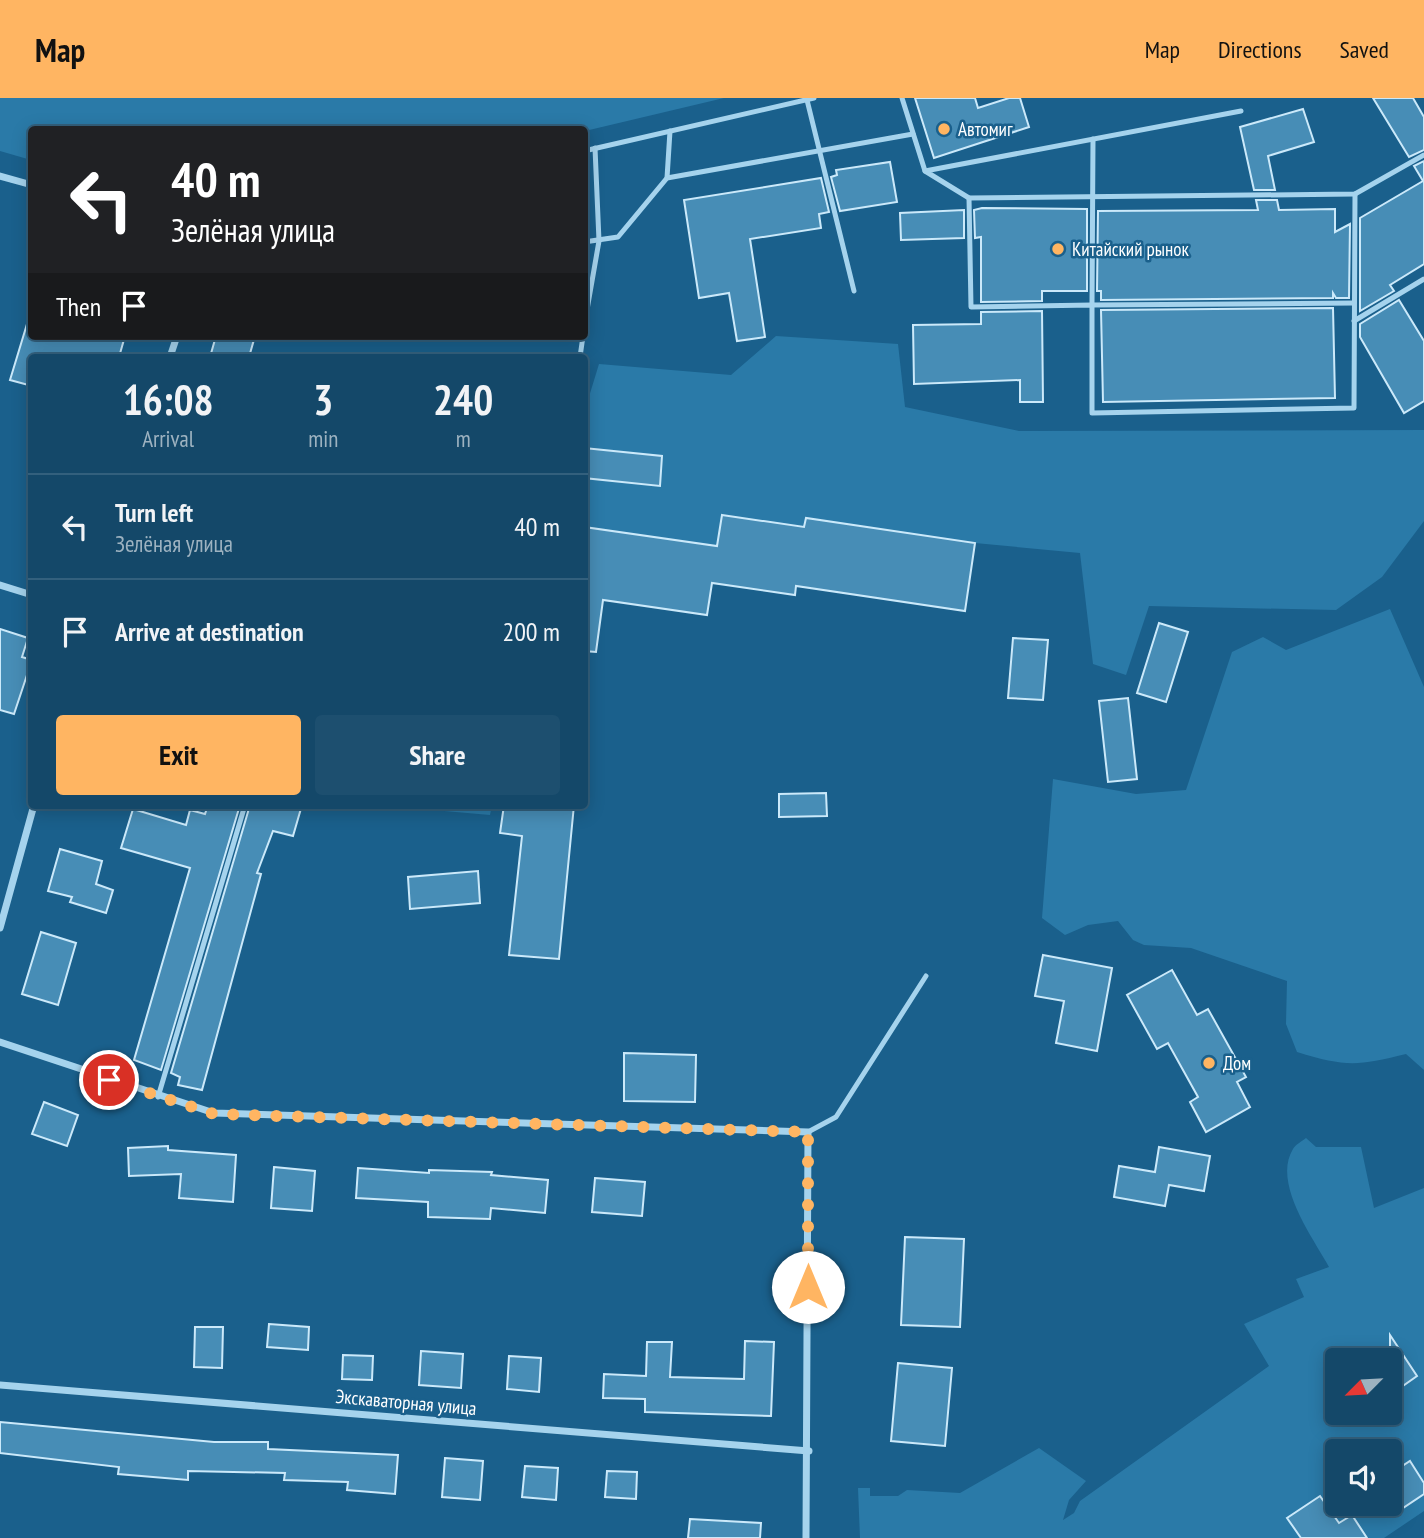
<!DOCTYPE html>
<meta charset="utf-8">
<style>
body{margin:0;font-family:"PT Sans Narrow",sans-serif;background:#1d4f6f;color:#f1f3f6;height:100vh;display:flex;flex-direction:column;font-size:26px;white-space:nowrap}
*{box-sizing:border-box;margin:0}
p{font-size:23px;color:#9db2c0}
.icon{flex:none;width:38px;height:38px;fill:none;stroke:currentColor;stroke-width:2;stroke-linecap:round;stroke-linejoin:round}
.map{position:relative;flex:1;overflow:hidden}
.sheet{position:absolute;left:28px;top:256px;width:560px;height:455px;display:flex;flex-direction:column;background:#144869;border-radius:7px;box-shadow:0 4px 18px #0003,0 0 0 2px #33607d}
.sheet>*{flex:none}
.top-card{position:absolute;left:28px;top:28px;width:560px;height:214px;border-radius:7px;box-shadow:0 4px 18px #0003,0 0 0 2px #33607d;background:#202124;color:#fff;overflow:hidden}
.needle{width:46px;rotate:246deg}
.fabs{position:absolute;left:1325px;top:1250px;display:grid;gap:14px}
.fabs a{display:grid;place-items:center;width:77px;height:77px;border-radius:7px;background:#144869;box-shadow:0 4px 18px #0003,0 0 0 2px #33607d;font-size:35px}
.pin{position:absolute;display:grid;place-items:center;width:60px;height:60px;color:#fff;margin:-30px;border:4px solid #fff;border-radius:50%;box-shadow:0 2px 7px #0007}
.me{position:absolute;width:77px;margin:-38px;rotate:0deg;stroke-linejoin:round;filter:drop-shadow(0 0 5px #0008)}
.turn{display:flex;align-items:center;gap:24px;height:147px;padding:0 28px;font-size:32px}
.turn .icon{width:91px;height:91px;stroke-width:2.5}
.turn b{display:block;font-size:49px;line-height:60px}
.then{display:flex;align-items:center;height:66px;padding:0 28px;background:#0003;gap:14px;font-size:26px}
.eta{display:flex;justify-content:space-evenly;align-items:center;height:119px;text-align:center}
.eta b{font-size:42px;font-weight:600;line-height:49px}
.button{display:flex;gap:14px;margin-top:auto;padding:14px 28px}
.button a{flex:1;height:80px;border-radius:7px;background:#ffb562;color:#111;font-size:28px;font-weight:600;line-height:80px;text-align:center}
.button a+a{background:#1d4f6f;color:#f1f3f6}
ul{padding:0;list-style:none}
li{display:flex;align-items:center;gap:21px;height:105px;padding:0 28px;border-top:2px solid #33607d}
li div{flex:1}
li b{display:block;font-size:26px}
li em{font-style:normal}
header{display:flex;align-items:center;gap:42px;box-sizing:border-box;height:98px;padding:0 35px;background:#ffb562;color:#111}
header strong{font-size:33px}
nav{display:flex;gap:38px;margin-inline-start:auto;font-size:24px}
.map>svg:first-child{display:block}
</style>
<header>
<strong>Map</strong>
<nav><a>Map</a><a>Directions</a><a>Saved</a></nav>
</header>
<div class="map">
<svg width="1424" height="1440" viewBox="0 0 1424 1440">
<rect width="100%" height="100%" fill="#1a608c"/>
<g fill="#2a7aa8" fill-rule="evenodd">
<polygon points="0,0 724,0 585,33 32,32 31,62 0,53"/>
<polygon points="776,238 898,246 905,309 1019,333 1424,332 1424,423 1382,479 1336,512 1149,508 1126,577 1093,566 1080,455 975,445 806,420 804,429 717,448 585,429 584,315 599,266 731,277"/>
<path d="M 1390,511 L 1424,589 L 1424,972 L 1406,956 C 1357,968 1346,969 1297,954 L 1286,926 L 1287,883 L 1191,850 L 1144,847 L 1133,842 L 1118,823 L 1088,827 L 1065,837 L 1042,820 L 1053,681 L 1136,696 L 1186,692 L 1232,554 L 1263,539 L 1286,552 Z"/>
<polygon points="432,707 492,707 490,717 433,712"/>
<path d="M 1306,1040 L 1316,1049 L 1361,1049 L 1374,1110 L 1424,1090 L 1424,1413 L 1384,1440 L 860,1440 L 858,1390 L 870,1390 L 870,1398 L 898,1398 L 907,1392 L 960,1395 L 1039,1350 L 1086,1383 L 1069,1402 L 1063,1422 L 1074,1415 L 1080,1403 L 1269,1268 L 1244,1226 L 1304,1199 L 1296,1181 L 1329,1169 C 1313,1140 1272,1085 1293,1051 C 1295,1047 1302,1043 1306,1040 ZM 1337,1262 L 1390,1262 L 1390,1314 L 1337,1314 ZM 1337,1353 L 1390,1353 L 1390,1405 L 1337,1405 Z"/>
</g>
<g fill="#478db6" stroke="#cbe9fa" stroke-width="2">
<polygon points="915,0 975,0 978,10 1009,0 1020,0 1029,29 934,60"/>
<polygon points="1373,0 1413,0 1424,19 1424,52 1409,59"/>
<polygon points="1303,11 1314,44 1268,58 1275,92 1254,92 1240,29"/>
<polygon points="1424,63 1424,166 1390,187 1394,193 1360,213 1360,120 1423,83 1414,68"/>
<polygon points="890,64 897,104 840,113 831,79 837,77 836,72"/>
<polygon points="821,80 829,114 819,116 821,130 750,141 765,239 737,243 729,195 699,200 684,102"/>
<polygon points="1256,102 1277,102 1279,112 1335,111 1335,134 1350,126 1349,200 1336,200 1333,195 1333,200 1101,202 1101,193 1097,193 1098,113 1258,112"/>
<polygon points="982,110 1087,111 1087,193 1042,193 1042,203 981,204 981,139 975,140 974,112"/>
<polygon points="964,112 964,140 901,142 900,115"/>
<polygon points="1399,202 1424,243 1424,303 1404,315 1360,239 1360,226"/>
<polygon points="1333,210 1335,300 1103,304 1101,212"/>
<polygon points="1042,213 1043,304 1020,304 1020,282 914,286 913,227 981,226 981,214"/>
<polygon points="27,226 32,226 32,238 125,238 119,259 32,259 32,288 10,282"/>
<polygon points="216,238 255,238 249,259 210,259"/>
<polygon points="584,350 662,358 660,388 584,380"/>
<polygon points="722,417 804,429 806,420 975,445 965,513 796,488 795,497 712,485 707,517 603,502 596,554 584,553 584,429 717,448"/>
<polygon points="1159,525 1188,534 1166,604 1137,595"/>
<polygon points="0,531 28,540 22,559 32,562 14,616 0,612"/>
<polygon points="1013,540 1048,542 1043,602 1008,600"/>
<polygon points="1128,600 1137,681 1108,684 1099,603"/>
<polygon points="826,695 827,718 779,719 779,696"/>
<polygon points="208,707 240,707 161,972 134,962 190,770 121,750 133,711 186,727 190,712 205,716"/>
<polygon points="250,707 302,707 293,738 273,733 257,775 261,776 202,992 178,987 180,979 171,975"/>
<polygon points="504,707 574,707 559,861 509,857 522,738 500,735"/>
<polygon points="60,751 102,763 96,786 113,792 106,815 70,804 72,799 48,793"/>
<polygon points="478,773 480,805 410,811 408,779"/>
<polygon points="41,834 76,845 58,907 22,896"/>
<polygon points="1043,857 1112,870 1097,953 1056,945 1064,903 1035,898"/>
<polygon points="1172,872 1197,917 1208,911 1246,979 1237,984 1250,1009 1206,1034 1190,1004 1198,999 1168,945 1157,951 1127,897"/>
<polygon points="624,955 696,957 695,1004 624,1003"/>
<polygon points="44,1004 78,1017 67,1048 32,1036"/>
<polygon points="168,1048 168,1052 236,1057 233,1104 179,1100 181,1076 129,1078 128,1050"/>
<polygon points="1159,1049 1210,1058 1204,1093 1169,1087 1165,1108 1114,1099 1119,1068 1155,1074"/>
<polygon points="274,1069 315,1073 312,1113 271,1110"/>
<polygon points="358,1070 429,1075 429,1072 492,1074 491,1077 548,1082 545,1115 491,1110 490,1121 428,1119 428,1104 356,1100"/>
<polygon points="595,1080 645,1084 642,1118 592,1114"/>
<polygon points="905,1139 964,1141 960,1229 901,1227"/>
<polygon points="269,1226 309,1229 308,1252 267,1249"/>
<polygon points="195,1229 223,1229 222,1270 194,1269"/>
<polygon points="1390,1237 1417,1278 1390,1297"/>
<polygon points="745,1243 774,1244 771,1318 645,1314 645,1301 603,1300 604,1276 646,1278 647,1244 672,1244 670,1279 744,1281"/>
<polygon points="421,1253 463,1256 461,1290 419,1287"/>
<polygon points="343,1257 373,1258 372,1282 342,1281"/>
<polygon points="509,1258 541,1260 539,1294 507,1291"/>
<polygon points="898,1265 952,1270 945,1348 891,1343"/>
<polygon points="0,1324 214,1344 268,1344 268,1351 398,1357 395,1396 347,1392 348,1384 284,1382 285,1375 188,1373 188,1382 118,1376 119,1369 0,1355"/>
<polygon points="445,1360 483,1363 480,1402 442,1399"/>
<polygon points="1410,1363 1424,1385 1424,1396 1397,1414 1390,1402 1390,1376"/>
<polygon points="525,1368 558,1370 556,1402 522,1399"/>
<polygon points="607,1373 637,1374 636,1401 605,1399"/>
<polygon points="1320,1398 1339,1425 1352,1417 1367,1440 1301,1440 1287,1420"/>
<polygon points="690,1421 761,1425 760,1440 688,1440"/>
</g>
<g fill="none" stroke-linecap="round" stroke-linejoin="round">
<g stroke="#a5d3ed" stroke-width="5">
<polyline points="902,0 925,73"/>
<polyline points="807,2 854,193"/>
<polyline points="1241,13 925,73 969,100 1355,96 1424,57"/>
<polyline points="1093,41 1092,207 1354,205"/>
<polyline points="584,53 814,0"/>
<polyline points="667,80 670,33"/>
<polyline points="969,100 971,209 1092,207 1092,315 1354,310 1355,96"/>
<polyline points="584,144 618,139 667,80 913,36"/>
<polyline points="1354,223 1424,181"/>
<polyline points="584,229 599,143 595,50"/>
<polyline points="580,259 583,238"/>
<polyline points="158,999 245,707"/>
<polyline points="808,1034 836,1019 926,878"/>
</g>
<g stroke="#a5d3ed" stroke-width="7">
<polyline points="0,78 32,87"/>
<polyline points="170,259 177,238"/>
<polyline points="0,487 32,497"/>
<polyline points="0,830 34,707"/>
<polyline points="0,944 214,1015 808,1034 806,1440"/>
<polyline points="0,1287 809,1353"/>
</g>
</g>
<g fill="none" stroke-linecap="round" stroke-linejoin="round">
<polyline stroke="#ffb562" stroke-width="12" stroke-dasharray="0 21.6" points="109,982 214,1016 808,1034 808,1189"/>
</g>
<g fill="#ffb562" stroke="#1a608c" stroke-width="2.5">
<circle cx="944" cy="31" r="7"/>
<circle cx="1058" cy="151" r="7"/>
<circle cx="1209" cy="965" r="7"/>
</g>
<g text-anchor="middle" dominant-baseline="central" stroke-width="5" stroke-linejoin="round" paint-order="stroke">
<g font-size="19" fill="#fff" stroke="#1a608c" text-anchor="start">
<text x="958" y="31">Автомиг</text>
<text x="1072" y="151">Китайский рынок</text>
<text x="1223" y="965">Дом</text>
</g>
<g font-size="19" fill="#fff" stroke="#1a608c">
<text transform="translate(406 1304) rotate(5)">Экскаваторная улица</text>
</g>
</g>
</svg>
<div class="fabs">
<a><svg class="needle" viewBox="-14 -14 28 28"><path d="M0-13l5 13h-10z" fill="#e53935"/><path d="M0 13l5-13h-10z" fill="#9db2c0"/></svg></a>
<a><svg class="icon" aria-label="sound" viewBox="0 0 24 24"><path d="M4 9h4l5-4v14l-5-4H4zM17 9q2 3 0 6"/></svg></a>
</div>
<div class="pin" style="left:109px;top:982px;background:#d93025"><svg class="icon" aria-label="arrive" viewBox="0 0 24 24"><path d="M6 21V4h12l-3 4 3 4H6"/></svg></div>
<svg class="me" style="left:808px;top:1189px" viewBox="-20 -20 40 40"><circle r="19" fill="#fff"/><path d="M0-13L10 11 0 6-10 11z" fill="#ffb562"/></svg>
<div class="top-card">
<div class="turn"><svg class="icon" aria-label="left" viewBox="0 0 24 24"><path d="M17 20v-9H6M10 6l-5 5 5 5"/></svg><div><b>40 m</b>Зелёная улица</div></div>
<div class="then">Then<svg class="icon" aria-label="arrive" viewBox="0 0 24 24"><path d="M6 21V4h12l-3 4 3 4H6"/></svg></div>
</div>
<section class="sheet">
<div class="eta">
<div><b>16:08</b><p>Arrival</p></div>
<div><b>3</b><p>min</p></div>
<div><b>240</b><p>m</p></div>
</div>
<ul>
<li><svg class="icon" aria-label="left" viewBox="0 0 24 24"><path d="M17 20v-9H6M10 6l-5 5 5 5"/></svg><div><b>Turn left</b><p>Зелёная улица</p></div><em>40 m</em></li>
<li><svg class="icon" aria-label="arrive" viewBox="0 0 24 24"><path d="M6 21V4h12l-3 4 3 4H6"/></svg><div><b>Arrive at destination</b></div><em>200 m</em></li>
</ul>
<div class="button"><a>Exit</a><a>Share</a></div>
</section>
</div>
